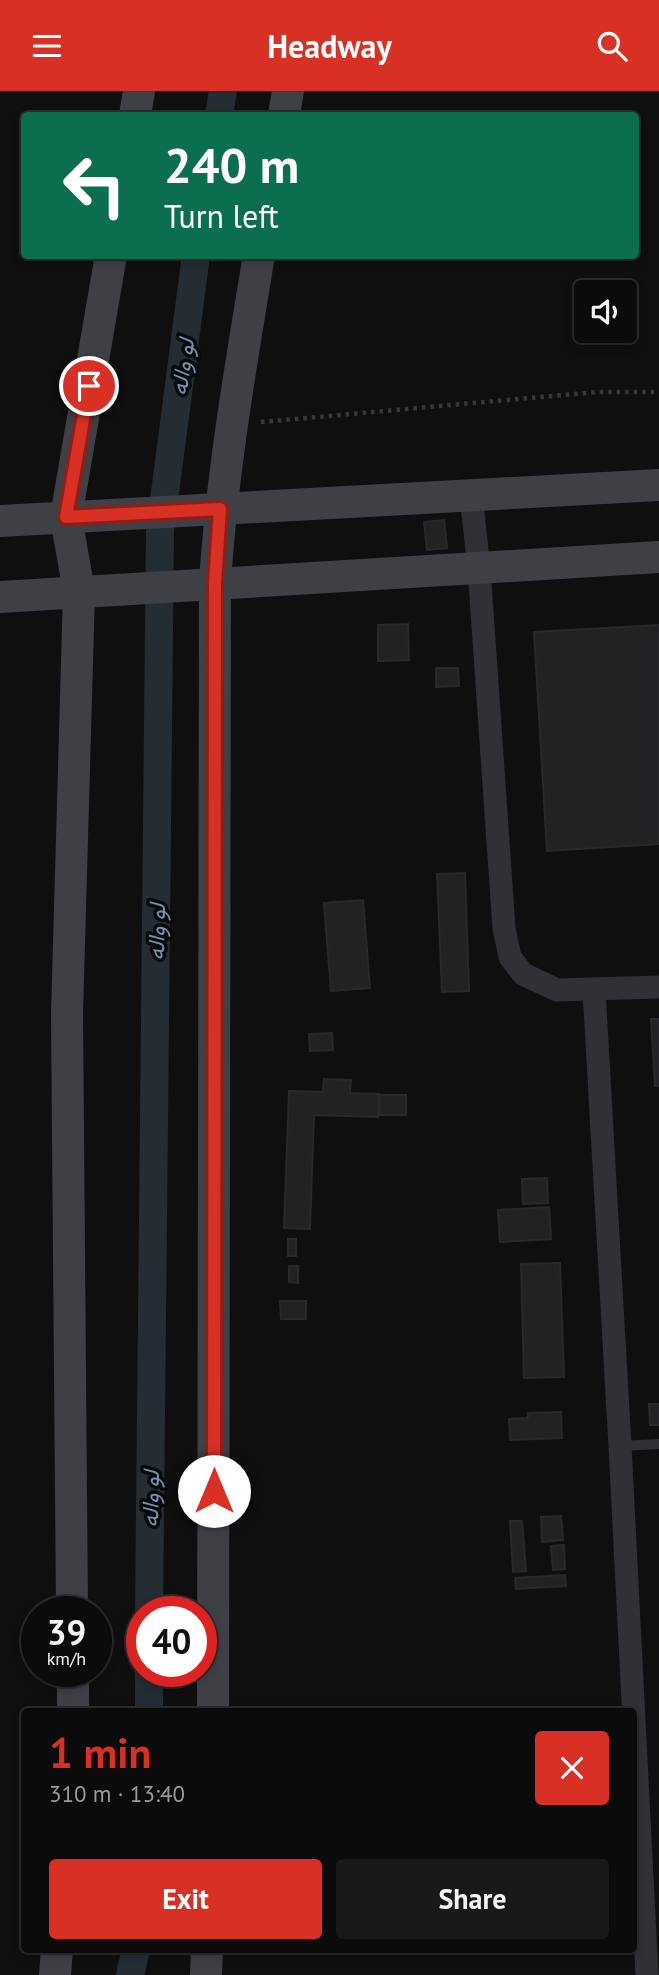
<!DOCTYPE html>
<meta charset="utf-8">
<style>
body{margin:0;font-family:"PT Sans",Vazirmatn,sans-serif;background:#19191a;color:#f1f3f6;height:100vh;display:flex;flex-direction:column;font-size:26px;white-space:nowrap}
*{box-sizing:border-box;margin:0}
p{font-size:23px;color:#9a9b9d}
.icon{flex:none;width:38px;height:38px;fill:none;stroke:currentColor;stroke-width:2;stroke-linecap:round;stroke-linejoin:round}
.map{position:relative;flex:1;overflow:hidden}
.details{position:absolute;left:21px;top:1617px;width:616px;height:245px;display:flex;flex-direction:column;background:#0b0b0c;border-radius:7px;box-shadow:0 4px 10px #0003,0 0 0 2px #2b2b2d}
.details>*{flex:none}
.hud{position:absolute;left:21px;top:21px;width:618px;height:147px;border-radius:7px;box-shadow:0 4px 10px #0003,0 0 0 2px #2b2b2d;background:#0b6e4f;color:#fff;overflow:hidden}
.tools{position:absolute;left:574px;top:189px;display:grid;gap:14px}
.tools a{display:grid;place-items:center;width:63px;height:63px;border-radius:7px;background:#0b0b0c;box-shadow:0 4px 10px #0003,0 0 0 2px #2b2b2d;font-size:35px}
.speed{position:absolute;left:21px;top:1505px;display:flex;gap:14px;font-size:35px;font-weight:700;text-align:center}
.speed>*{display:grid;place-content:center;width:91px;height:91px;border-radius:50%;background:#0b0b0c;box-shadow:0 4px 10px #0003,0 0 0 2px #2b2b2d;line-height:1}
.speed small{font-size:18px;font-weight:400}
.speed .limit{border:10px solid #d22;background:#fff;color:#111}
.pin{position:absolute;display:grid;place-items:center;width:60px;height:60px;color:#fff;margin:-30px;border:4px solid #fff;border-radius:50%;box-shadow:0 2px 7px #0007}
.me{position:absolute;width:77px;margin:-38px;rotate:0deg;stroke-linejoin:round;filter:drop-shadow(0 0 5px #0008)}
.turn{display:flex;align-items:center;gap:24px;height:147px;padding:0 28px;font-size:32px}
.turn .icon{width:91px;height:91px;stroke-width:2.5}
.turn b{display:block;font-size:49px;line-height:60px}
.round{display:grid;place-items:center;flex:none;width:74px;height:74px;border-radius:7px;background:#19191a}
.headline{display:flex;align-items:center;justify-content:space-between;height:119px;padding:0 28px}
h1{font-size:42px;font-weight:700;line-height:52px;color:#d93025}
.primary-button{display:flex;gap:14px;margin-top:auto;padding:14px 28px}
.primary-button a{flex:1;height:80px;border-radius:7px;background:#d93025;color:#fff;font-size:28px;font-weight:700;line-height:80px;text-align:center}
.primary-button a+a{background:#19191a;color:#f1f3f6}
header{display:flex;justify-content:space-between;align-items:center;height:91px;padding:0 28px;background:#d93025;color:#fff;font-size:32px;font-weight:700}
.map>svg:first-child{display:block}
</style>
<header><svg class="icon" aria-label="menu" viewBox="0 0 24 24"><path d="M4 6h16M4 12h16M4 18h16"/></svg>Headway<svg class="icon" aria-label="search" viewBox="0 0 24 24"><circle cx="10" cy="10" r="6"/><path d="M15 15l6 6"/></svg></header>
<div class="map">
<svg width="659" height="1884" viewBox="0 0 659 1884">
<rect width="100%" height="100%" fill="#0f0f10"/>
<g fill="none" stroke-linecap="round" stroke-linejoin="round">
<g stroke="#252d34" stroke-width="28">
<polyline points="219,24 223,0"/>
<polyline points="149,1521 160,440 196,164"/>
<polyline points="149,1620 149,1580"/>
<polyline points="130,1884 136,1858"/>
</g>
</g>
<g fill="#222225" stroke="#29292d" stroke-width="2">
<polygon points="444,429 447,457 427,459 424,431"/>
<polygon points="408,533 409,569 378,570 378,534"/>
<polygon points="659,534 659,753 547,760 534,541"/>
<polygon points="436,577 458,577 459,595 436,596"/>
<polygon points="465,782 469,900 442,901 437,783"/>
<polygon points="363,809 370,897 331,900 324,812"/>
<polygon points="651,928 659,928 659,995 655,995"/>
<polygon points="332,942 333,959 310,960 309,943"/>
<polygon points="324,988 351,989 350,1002 379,1003 378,1026 314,1024 310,1138 284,1137 289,1000 323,1001"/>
<rect x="380" y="1004" width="26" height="20"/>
<polygon points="547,1087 548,1112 523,1113 522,1088"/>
<polygon points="549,1116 551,1148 500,1151 498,1119"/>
<rect x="288" y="1148" width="8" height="17"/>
<polygon points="560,1172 564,1286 524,1287 521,1173"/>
<polygon points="289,1175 298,1175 298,1192 289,1191"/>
<polygon points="280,1210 306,1210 306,1228 281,1228"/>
<polygon points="649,1313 659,1313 659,1334 650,1334"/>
<polygon points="561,1321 562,1347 510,1349 509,1328 528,1327 528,1322"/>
<polygon points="561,1425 563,1449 542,1451 541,1426"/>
<polygon points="510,1430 522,1430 526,1480 513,1481"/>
<polygon points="564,1454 565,1478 553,1479 551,1455"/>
<polygon points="565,1484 566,1495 516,1498 515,1487"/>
</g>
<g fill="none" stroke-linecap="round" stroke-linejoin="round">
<polyline stroke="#36383d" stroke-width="4.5" stroke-dasharray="3.5 5" stroke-linecap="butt" points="261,331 597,301 659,301"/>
<polyline stroke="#303136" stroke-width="10" points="620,1355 659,1353"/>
<g stroke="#303136" stroke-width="23">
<polyline points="471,404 479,477 504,837 510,866 523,883 557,899 659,896"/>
<polyline points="594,899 620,1355 647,1884"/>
</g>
<g stroke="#3e4046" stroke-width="32">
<polyline points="135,24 139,0"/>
<polyline points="284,24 288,0"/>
<polyline points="0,430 659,394"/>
<polyline points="0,506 659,466"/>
<polyline points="72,1521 67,923 79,501 66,426 111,164"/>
<polyline points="73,1580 73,1620"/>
<path d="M 213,1620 L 215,492 C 222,382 241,273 259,164"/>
<polyline points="55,1884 57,1858"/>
<polyline points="206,1884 207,1858"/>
</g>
</g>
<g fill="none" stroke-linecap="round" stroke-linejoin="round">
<g stroke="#8d1f18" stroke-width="18">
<polyline id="route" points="89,295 66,426 220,418 215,492 214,1400"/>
</g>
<use href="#route" stroke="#d93025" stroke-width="12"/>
</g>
<g text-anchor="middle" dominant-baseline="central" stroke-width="7" stroke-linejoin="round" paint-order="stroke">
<g font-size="23" font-style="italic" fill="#7492af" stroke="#0a0a0b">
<text transform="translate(182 276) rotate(-82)">لو واله</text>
<text transform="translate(156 841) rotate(-89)">لو واله</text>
<text transform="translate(150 1408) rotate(-89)">لو واله</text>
</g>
</g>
</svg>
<div class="tools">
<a><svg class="icon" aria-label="sound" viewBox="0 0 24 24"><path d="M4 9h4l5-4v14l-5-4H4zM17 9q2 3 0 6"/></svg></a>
</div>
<div class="speed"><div>39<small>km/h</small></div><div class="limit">40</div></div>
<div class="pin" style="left:89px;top:295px;background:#d93025"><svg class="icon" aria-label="arrive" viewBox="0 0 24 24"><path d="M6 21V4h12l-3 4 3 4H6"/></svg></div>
<svg class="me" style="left:214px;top:1400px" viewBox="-20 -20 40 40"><circle r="19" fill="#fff"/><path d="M0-13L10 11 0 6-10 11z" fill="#d93025"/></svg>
<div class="hud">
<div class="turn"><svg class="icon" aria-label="left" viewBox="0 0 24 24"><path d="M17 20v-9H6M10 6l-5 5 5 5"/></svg><div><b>240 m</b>Turn left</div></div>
</div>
<section class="details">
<div class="headline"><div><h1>1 min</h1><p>310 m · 13:40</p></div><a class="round" style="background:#d93025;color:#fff"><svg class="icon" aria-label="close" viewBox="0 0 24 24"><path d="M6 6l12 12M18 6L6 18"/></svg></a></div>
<div class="primary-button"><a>Exit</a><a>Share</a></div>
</section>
</div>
